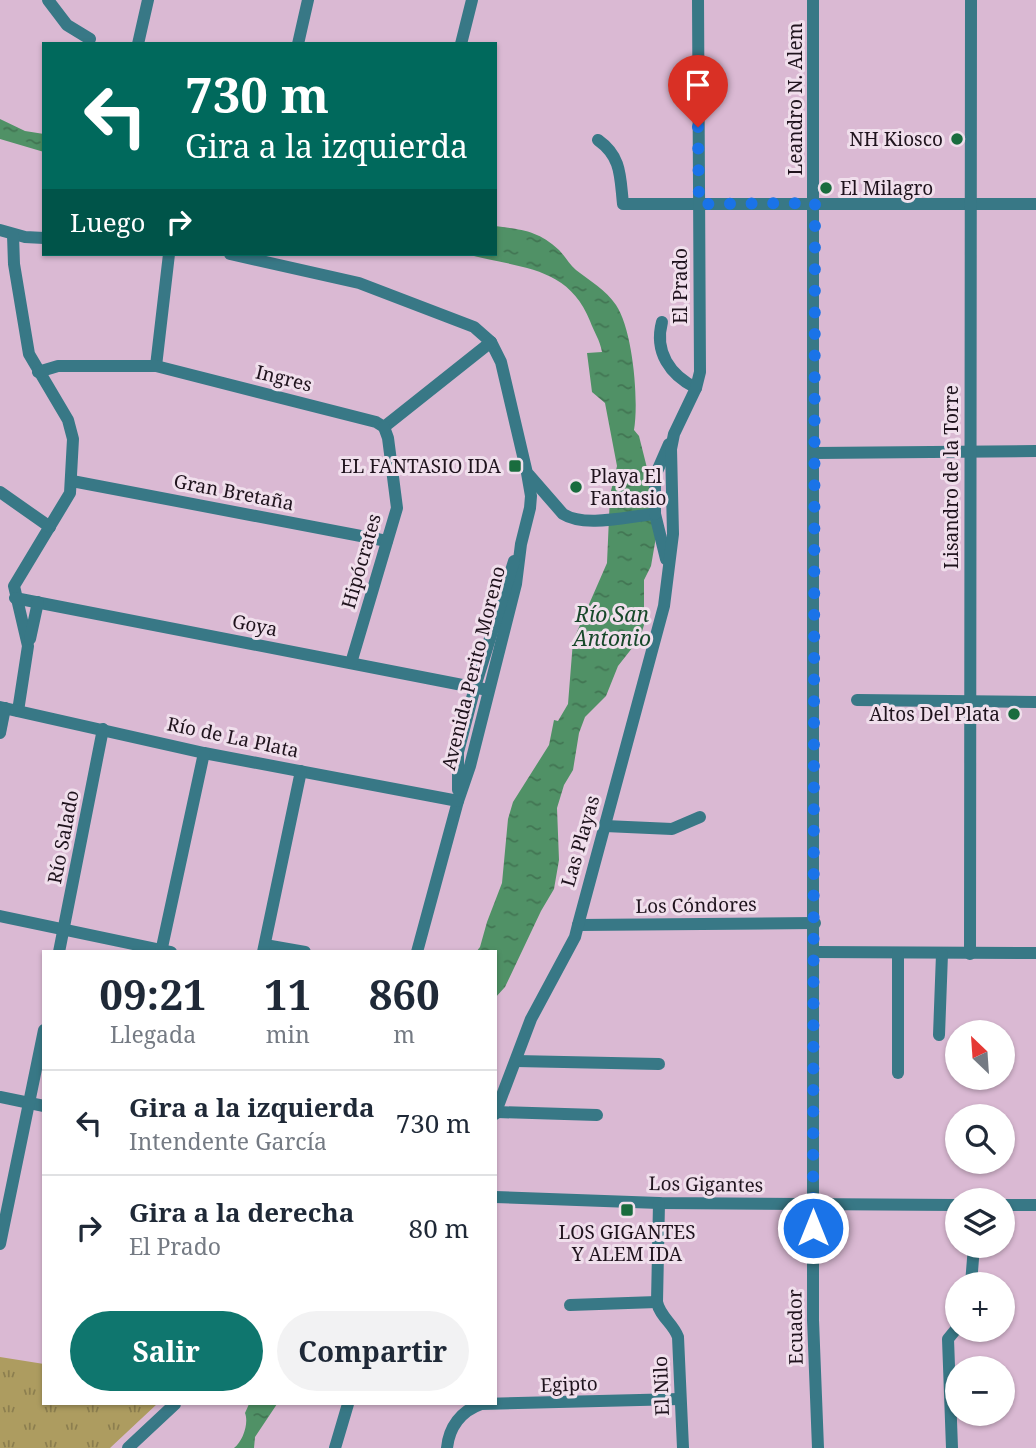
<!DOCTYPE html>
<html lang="es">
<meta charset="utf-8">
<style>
body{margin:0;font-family:"Noto Serif",serif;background:#f2f2f3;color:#1f2937;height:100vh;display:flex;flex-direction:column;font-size:26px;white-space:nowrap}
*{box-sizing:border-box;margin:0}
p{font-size:23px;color:#747a83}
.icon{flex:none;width:38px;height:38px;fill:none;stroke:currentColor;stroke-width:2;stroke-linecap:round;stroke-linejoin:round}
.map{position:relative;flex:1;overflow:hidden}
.side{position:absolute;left:42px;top:950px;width:455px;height:455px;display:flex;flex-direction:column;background:#fff;border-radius:0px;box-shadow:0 2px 5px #0004}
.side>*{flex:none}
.guide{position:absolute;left:42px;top:42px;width:455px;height:214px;border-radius:0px;box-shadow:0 2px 5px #0004;background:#00695c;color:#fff;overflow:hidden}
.needle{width:46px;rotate:335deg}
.controls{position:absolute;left:945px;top:1020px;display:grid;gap:14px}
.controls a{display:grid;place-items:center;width:70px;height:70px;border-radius:50%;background:#fff;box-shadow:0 2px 5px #0004;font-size:35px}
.pin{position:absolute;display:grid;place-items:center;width:60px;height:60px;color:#fff;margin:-72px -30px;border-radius:50% 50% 50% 0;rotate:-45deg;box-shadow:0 0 7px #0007}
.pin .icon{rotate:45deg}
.me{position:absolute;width:77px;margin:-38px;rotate:0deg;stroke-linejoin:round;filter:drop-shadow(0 0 5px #0008)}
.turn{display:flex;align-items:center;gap:24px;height:147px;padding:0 28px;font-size:32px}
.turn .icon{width:91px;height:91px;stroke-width:2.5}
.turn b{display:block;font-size:49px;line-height:60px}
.then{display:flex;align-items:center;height:66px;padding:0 28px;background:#0003;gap:14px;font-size:26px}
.eta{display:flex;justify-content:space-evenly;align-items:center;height:119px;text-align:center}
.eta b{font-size:42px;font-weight:700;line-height:49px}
.cta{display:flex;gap:14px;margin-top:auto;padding:14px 28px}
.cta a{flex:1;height:80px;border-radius:42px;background:#0f766e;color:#fff;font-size:28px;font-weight:700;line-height:80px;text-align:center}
.cta a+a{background:#f2f2f3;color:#1f2937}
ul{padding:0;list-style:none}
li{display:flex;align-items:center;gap:21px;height:105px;padding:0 28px;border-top:2px solid #e0e1e3}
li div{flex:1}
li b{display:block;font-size:26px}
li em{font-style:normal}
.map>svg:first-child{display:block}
</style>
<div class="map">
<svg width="1036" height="1448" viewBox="0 0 1036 1448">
<defs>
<pattern id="grass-tufts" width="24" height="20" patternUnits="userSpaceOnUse" patternTransform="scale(1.75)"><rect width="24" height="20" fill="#ad9c60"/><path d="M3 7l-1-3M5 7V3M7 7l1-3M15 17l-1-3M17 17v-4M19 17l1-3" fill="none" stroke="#8c7e4f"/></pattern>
<pattern id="water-ripples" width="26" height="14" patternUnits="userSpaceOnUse" patternTransform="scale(1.75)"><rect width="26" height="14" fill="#509166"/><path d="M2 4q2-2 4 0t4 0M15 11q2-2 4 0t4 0" fill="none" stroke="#427553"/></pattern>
</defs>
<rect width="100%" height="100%" fill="#dab9d3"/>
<polygon fill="url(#grass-tufts)" points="0,1357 44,1364 44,1404 157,1404 110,1448 0,1448"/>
<g fill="url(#water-ripples)">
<polygon points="0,119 25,131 44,134 44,152 0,139"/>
<path d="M 495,226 C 522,230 537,230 559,250 C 565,256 569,264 576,270 C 590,281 606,290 616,305 C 633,330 639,401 634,430 L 639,436 L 648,472 L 656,537 L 651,566 L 644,580 L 644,625 L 640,638 L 618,666 L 606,696 L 585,717 L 579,733 L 573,770 L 564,785 L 557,808 L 559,860 L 554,889 L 541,911 L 505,987 L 495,998 L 495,952 L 476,952 L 480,947 L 487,922 L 502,883 L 508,819 L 513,802 L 549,745 L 554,720 L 558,721 L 568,704 L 573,641 L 607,563 L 610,495 L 617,466 L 605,403 L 592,392 L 587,353 L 602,352 C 600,340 594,332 590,321 C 568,264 515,268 466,254 L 495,254 Z"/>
<path d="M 249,1404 L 277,1404 L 255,1437 L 254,1448 L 234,1448 C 243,1441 249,1423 245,1413 Z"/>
</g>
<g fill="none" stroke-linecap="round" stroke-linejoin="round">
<g stroke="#387886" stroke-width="12">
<polyline points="48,0 67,25 90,39"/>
<polyline points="813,0 813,1320 818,1448"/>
<polyline points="138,44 148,0"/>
<polyline points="298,44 308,0"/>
<polyline points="461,44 472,0"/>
<path d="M 598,140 C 622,157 620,177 623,204 L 1036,204"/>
<polyline points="0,230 25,237 44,238"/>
<polyline points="13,235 14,264 29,354 68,420 73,439 70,493 14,586 28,646 18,711"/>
<polyline points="230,254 359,283 474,327 491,342 501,362 527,473 531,496 530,508 521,544 516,584 470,766 458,801 417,952"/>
<path d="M 662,322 C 654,352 670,375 696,388"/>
<polyline points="156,366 169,254"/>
<polyline points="38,372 58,366 156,366 376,422 384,427"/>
<polyline points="384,427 491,342"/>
<polyline points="815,453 1036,451"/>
<path d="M 529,475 L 563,514 C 585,528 629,516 655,514 L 666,559"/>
<polyline points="72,481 387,541"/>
<polyline points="0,492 50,527"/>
<polyline points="655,514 655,476 669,444"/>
<polyline points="15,598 488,690"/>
<polyline points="30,639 38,602"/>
<polyline points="351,663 397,508 388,438 384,427"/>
<polyline points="857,700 1036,702"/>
<polyline points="0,707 204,753 458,801"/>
<polyline points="0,733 5,708"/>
<polyline points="458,790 458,752 475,687 514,561"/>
<polyline points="605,826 672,829 700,817"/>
<polyline points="0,916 171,952"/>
<polyline points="578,925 815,923"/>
<polyline points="265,945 305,952"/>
<polyline points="59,952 103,729"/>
<polyline points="161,952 204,753"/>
<polyline points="263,952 301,771"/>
<polyline points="815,952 1036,953"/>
<polyline points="970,954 971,0"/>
<polyline points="939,1035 942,954"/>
<polyline points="516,1061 659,1064"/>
<polyline points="898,1073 898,953"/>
<polyline points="0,1097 44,1106"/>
<polyline points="497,1112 597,1115"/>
<polyline points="495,1114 531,1019 575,937 578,925 664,606 673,534 671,449 674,434 696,388 700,372 698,0"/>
<polyline points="495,1197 659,1203 957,1205"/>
<path d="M 659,1203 L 657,1302 C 660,1317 673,1323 678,1337 L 683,1448"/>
<polyline points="1003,1205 1036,1205"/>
<polyline points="0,1244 44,1030"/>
<polyline points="971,1284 974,1246"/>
<polyline points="570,1305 657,1302"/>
<polyline points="128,1448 175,1404"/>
<polyline points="335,1448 348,1404"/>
<path d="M 447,1448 C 449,1427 461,1411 481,1404 L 680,1399"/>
<polyline points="952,1448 948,1339 957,1328"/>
</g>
</g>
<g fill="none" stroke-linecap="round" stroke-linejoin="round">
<polyline stroke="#1a73e8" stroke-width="12" stroke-dasharray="0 21.6" points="698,127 699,204 815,203 813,1228"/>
</g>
<g fill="#196c3e" stroke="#f0dfec" stroke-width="2.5">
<circle cx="957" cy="139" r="7"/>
<circle cx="826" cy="188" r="7"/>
<rect x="508" y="459" width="14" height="14" rx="3.5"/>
<circle cx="576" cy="487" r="7"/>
<circle cx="1014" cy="714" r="7"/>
<rect x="620" y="1203" width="14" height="14" rx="3.5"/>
</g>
<g text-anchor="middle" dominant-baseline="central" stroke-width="6" stroke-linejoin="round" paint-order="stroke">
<g font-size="19" fill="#1f131d" stroke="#f0dfec">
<text transform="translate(795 99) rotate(-90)">Leandro N. Alem</text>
<text transform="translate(680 286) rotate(-90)">El Prado</text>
<text transform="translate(284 378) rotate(14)">Ingres</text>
<text transform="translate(951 477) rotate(-90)">Lisandro de la Torre</text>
<text transform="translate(234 492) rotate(11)">Gran Bretaña</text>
<text transform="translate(361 561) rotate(-74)">Hipócrates</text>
<text transform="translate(255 625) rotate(11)">Goya</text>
<text transform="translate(473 668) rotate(-76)">Avenida Perito Moreno</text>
<text transform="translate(233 737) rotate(12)">Río de La Plata</text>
<text transform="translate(63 837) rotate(-79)">Río Salado</text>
<text transform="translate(580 841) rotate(-74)">Las Playas</text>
<text transform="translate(696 905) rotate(-1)">Los Cóndores</text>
<text transform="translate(706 1184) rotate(1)">Los Gigantes</text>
<text transform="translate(795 1327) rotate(-91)">Ecuador</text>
<text transform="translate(569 1384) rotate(-2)">Egipto</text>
<text transform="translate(661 1386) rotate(-92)">El Nilo</text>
</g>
<g font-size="19" fill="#1f131d" stroke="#f0dfec" text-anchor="end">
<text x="943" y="139">NH Kiosco</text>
<text x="840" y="188" text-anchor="start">El Milagro</text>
<text x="501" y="466">EL FANTASIO IDA</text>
<text x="590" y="476" text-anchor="start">Playa El<tspan x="590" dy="22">Fantasio</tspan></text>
<text x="1000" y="714">Altos Del Plata</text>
<text x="627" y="1232" text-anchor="middle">LOS GIGANTES<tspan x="627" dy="22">Y ALEM IDA</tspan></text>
</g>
<g font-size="21" font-style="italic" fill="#17482a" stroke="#f0dfec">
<text x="612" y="614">Río San<tspan x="612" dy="24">Antonio</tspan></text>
</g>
</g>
</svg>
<div class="controls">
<a><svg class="needle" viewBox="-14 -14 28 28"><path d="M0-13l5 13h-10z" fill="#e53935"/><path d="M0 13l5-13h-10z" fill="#747a83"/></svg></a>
<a><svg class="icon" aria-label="search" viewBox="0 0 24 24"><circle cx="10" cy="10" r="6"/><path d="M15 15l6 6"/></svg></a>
<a><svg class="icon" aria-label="layers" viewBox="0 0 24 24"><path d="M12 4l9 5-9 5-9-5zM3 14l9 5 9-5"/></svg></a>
<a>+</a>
<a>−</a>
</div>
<div class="pin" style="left:698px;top:127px;background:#d93025"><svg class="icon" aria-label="arrive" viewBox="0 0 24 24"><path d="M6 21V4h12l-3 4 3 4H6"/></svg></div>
<svg class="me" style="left:813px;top:1228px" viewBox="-20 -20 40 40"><circle r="17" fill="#1a73e8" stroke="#fff" stroke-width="3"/><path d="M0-11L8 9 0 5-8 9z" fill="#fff"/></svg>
<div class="guide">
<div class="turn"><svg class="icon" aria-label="left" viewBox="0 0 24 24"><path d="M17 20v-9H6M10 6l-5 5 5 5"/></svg><div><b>730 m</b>Gira a la izquierda</div></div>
<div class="then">Luego<svg class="icon" aria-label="right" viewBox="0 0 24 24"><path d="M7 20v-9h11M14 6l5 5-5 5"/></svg></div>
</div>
<section class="side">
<div class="eta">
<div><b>09:21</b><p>Llegada</p></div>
<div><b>11</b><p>min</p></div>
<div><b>860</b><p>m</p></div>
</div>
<ul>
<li><svg class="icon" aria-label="left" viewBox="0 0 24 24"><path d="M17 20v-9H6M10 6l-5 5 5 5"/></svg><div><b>Gira a la izquierda</b><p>Intendente García</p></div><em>730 m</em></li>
<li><svg class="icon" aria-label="right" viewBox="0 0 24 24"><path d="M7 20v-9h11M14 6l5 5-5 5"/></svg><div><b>Gira a la derecha</b><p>El Prado</p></div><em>80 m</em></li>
</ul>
<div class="cta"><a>Salir</a><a>Compartir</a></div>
</section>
</div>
